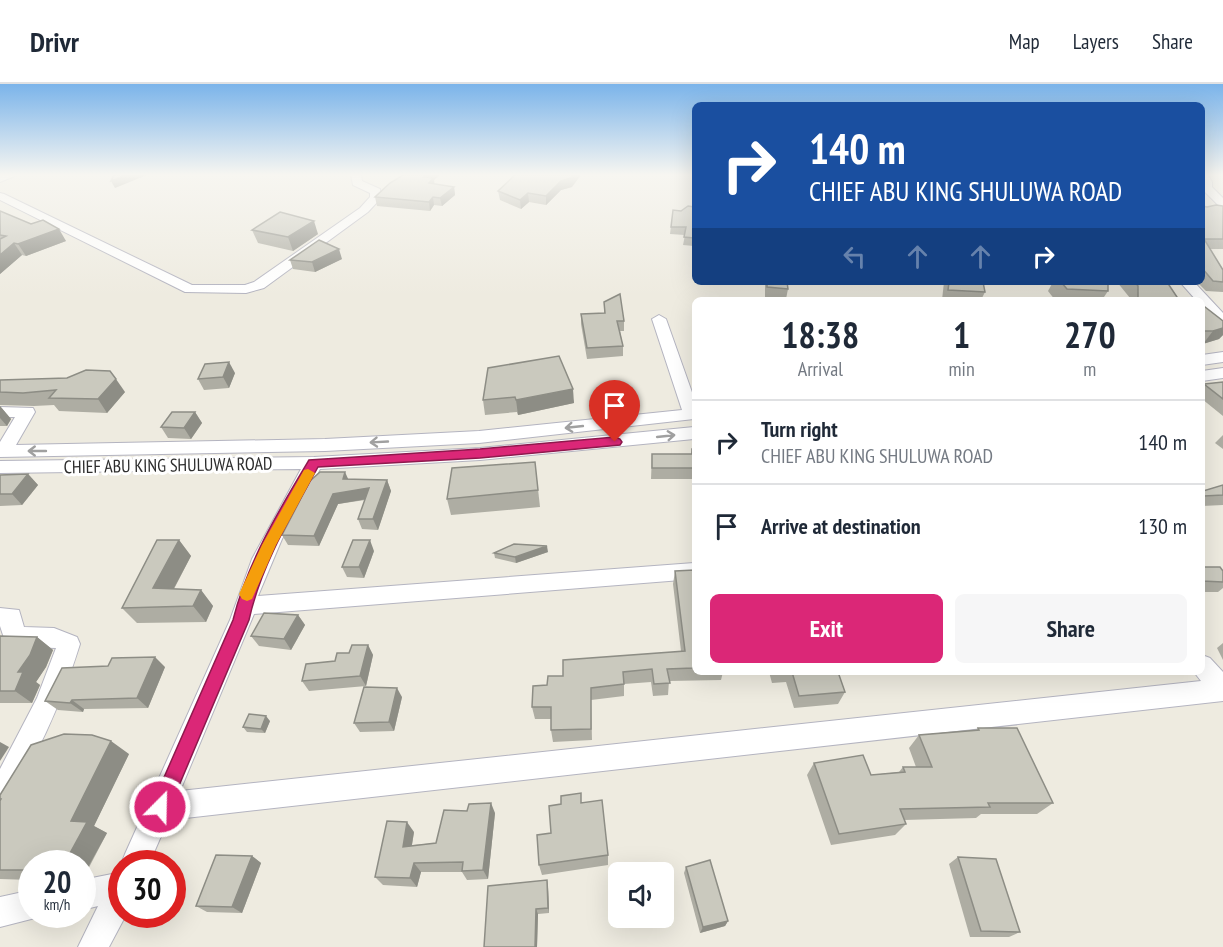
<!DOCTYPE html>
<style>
body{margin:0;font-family:"PT Sans Narrow",sans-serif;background:#f6f6f7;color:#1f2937;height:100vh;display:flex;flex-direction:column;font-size:22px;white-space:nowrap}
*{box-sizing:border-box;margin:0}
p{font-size:20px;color:#747a83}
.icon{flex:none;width:33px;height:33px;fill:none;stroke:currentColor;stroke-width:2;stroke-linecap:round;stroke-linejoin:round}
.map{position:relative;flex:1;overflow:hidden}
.side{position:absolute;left:692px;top:213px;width:513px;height:378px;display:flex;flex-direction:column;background:#fff;border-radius:9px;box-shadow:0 6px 24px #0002}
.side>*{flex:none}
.hud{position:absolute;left:692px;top:18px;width:513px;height:183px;border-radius:9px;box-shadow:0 6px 24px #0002;background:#1a4fa0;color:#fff;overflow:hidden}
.controls{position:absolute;left:608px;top:778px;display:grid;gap:12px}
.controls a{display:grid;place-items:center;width:66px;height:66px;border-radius:9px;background:#fff;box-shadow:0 6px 24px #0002;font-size:30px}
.speed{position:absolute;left:18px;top:766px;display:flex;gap:12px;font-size:30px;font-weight:700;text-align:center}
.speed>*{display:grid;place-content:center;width:78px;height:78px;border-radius:50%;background:#fff;box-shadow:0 6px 24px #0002;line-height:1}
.speed small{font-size:15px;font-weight:400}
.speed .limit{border:9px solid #d22;background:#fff;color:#111}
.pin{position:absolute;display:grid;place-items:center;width:51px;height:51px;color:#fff;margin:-62px -26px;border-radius:50% 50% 50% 0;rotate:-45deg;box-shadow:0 0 6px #0007}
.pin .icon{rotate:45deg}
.me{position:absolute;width:66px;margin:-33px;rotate:23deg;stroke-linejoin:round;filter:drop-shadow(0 0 4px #0008)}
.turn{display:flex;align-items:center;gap:21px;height:126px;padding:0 18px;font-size:27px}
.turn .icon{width:78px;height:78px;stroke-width:2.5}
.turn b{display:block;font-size:42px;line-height:51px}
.lanes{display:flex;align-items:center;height:57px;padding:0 18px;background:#0003;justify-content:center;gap:30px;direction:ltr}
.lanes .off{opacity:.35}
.eta{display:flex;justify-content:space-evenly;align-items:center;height:102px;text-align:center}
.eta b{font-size:36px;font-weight:600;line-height:42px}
.button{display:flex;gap:12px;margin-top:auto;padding:12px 18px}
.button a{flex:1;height:69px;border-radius:9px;background:#db2777;color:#fff;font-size:24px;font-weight:600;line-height:69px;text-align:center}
.button a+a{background:#f6f6f7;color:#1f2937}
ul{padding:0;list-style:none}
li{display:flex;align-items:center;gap:18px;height:84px;padding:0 18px;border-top:2px solid #e0e1e3}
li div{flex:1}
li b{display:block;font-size:22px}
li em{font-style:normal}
header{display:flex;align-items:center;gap:36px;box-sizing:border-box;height:84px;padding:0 30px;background:#fff;border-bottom:2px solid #e0e1e3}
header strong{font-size:28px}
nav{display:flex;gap:33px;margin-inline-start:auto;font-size:21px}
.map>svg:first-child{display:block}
</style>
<header>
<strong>Drivr</strong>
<nav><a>Map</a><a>Layers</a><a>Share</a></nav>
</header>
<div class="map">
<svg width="1223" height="863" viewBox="0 0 1223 863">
<rect width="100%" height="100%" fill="#eeebe0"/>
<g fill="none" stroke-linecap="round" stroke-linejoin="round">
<g stroke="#b4b4c0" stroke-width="2">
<g id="minor">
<polygon points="0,91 17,91 0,98"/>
<polygon points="351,91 361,91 362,97 380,105 381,114 368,128 264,204 246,209 185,208 0,116 0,109 4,110 192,201 245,201 254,198 360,124 370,113 370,109 353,101"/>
<polygon points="1202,91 1208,91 1212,98 1212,103 1223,114 1223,123 1219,122 1202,105"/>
<polygon points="1180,198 1194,198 1223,229 1223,241 1218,240 1202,222 1202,216 1196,216"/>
<polygon points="659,231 666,235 694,314 694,335 479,359 325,367 0,373 0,358 15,333 0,333 0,323 33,324 35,328 16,361 325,355 479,347 682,326 652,235"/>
<polygon points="1223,268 1223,278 1202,281 1202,271"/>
<polygon points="1223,284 1223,294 1202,297 1202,287"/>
<polygon points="694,343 694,355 480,376 320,385 282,455 258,512 694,479 694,495 254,530 180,707 1201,597 1194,588 1202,588 1202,571 1210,574 1223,588 1223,617 168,736 149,780 122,780 122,782 121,780 125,770 230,536 252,475 301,385 0,389 0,377 314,373 480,364"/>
<path d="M 0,524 L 19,526 L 24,543 L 54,544 L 77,553 L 80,560 C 63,616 38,669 9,719 L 0,723 L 0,685 L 37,614 L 56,564 L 26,563 L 4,554 L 0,542 Z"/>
<polygon points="122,788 122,831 126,831 109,863 78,863 98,822 82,826 82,796"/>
<polygon points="32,806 32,831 43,832 0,843 0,813"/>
</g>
</g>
<use href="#minor" fill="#fff" fill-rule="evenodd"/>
</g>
<g fill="#aeada3">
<polygon points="434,96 434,100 454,103 455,111 442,122 434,121 430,127 377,122 375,113"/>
<polygon points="572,103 561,106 546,121 529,118 521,125 500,116 498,107"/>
<polygon points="1202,122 1207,123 1223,122 1223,165 1210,165 1223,186 1223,208 1206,207 1197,198 1202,198"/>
<polygon points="694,123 694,162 683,161 685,151 670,150 673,126 681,127"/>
<polygon points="0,127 66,157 26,172 22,171 0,190"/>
<polygon points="252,146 318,150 293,167 258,159"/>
<polygon points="342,175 315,188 293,185 290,176"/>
<polygon points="765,198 787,198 788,205 786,215 765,213"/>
<polygon points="944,198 983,198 985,208 981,216 942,216"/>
<polygon points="1053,198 1108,198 1108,207 1102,216 1055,216 1048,207"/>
<polygon points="1117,198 1167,198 1179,216 1130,216 1130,214"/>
<polygon points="604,218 624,237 624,247 620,247 623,262 623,272 587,275 581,240 581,230 604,229"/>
<polygon points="1202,223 1223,237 1223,251 1219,255 1202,260"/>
<polygon points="559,272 574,319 518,331 517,328 485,331 483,316"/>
<polygon points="235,289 229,304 204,306 198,295"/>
<polygon points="0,296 125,308 107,329 59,327 54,321 34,322 0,321"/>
<polygon points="1223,298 1223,332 1202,315 1202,303 1204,300"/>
<polygon points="0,322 11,335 7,342 0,342"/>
<polygon points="195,328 202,339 191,355 168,354 161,343"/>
<polygon points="1223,351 1223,365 1215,359"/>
<polygon points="692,365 694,365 694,395 651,395 652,370 691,370"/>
<polygon points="535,378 540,423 451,431 447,415"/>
<polygon points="28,390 38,401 22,421 0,422 0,391"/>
<polygon points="349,395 387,396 391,407 378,446 362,445 358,435 365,416 338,420 319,462 288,461 282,451"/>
<polygon points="1223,401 1223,421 1202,422 1202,408 1203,407"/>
<polygon points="179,456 191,472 174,505 201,506 213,522 206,538 137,539 122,524"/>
<polygon points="374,467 364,494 347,493 342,483"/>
<polygon points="548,468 516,479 495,474 494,469"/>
<polygon points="1202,483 1223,487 1223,504 1218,508 1202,508"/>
<polygon points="675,487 694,490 694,588 723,588 721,596 669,597 668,611 653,612 651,598 624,600 624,612 591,616 592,656 553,658 551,646 551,635 535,635 532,623 547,601 563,592 681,567 673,500"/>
<polygon points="298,531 305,541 291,566 259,562 251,552"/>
<polygon points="0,552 37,553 53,566 46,583 36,598 40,601 32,619 0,619"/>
<polygon points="1223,559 1223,576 1217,564"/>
<polygon points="368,561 373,571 366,602 309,607 302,597 335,577 349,569"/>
<polygon points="165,583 148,624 84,625 83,628 58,626 45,617"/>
<polygon points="769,588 838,588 845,608 838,620 794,624 786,598 772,599"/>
<polygon points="402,613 394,647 360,648 354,639"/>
<polygon points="270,637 265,649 247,648 243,643"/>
<polygon points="978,644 1053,719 1037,730 981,730 976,734 904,736 906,740 895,751 831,761 807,691 814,679 871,691 899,688 903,683 916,683 909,664 919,651 976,646"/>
<polygon points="129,670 94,742 107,749 84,793 82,780 32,780 32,796 0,795 0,711"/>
<polygon points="581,719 608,771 608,781 542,791 539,781 551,749 561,720"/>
<polygon points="495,729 488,795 467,796 462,788 421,788 417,803 383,801 375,793 414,748 412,761 436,759"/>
<polygon points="252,772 261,779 242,829 207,828 196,822"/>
<polygon points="958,773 1020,848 1009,853 970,853 949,780"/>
<polygon points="686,783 728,837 725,842 700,849 684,789"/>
<polygon points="547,796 548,802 549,829 538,830 537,863 484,863"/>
</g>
<g fill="#8d8d85">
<polygon points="127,91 147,91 115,104 111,97"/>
<polygon points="428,91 440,91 434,96 435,103 430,107 424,93"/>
<polygon points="574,91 581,91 572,103 561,106 546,121 546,112 561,97"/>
<polygon points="454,103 455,111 442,122 440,114"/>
<polygon points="528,109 529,118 521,125 520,116"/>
<polygon points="433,113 434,121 430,127 429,118"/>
<polygon points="314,137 318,150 293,167 288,153"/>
<polygon points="59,145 66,157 26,172 18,160"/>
<polygon points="14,159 22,171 0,190 0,171"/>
<polygon points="339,165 342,175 315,188 312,178"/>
<polygon points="1223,244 1223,251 1219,255 1203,260 1213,247"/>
<polygon points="229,278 235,289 229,304 223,293"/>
<polygon points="116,295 125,308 107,329 98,315"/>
<polygon points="573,305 574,319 518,331 516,316"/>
<polygon points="0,322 11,335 7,342 0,334"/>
<polygon points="195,328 202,339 191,355 184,344"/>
<polygon points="345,388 350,399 343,395"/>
<polygon points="28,390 38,401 22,421 12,410"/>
<polygon points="387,396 391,407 378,446 373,435"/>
<polygon points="369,404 373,414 338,420 319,462 314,452 333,410"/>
<polygon points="179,456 191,472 166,519 153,504"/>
<polygon points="370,456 374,467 364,494 359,483"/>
<polygon points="547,462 548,468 516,479 515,473"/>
<polygon points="201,506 213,522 206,538 193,522"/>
<polygon points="298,531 305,541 291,566 284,555"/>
<polygon points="37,553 53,566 46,583 36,598 40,601 32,619 15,607 18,588"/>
<polygon points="368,561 373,571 366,602 360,592"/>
<polygon points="155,573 165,583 148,624 137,614"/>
<polygon points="397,604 402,613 394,647 389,638"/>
<polygon points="72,616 84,625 83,628 70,619"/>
<polygon points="266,632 270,637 265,649 261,645"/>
<polygon points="111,657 129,670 94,742 107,749 82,794 82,780 64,780 71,737"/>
<polygon points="0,658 9,663 0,677"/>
<polygon points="491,719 495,729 488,795 483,786"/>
<polygon points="407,738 414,748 410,772 403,763"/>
<polygon points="252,772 261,779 242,829 232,823"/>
<polygon points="414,779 421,788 417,803 410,794"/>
<polygon points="547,796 548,802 549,829 548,824"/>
<polygon points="536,825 538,830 537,863 535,863"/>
<polygon points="728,837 725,842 700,849 703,843"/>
</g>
<g fill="#cac9be" stroke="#8d8d85" stroke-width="1.5">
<polygon points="114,91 127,91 111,97"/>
<polygon points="403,91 428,91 424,93 433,94 429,99 454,103 440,114 433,113 429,118 375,113 390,99"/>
<polygon points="515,91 574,91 571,94 561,97 546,112 528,109 520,116 498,107"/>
<polygon points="1216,121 1223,122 1223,155 1204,155 1223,186 1223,198 1213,197 1202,184 1202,122 1207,123"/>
<polygon points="688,122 694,123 694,154 684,153 686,143 671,143 673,126 681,127"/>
<polygon points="0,127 31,140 43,136 59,145 18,160 14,159 0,171 0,155 6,152 0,151"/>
<polygon points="280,128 314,137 288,153 252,146"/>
<polygon points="319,156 339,165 312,178 290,176"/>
<polygon points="767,198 787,198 788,205 767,203"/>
<polygon points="949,198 983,198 985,208 948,206"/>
<polygon points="1061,198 1108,198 1108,207 1067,205"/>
<polygon points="1135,198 1167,198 1179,216 1138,216 1138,202"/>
<polygon points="620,210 624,237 617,237 623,262 587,264 581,230 605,229 604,218"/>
<polygon points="1202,223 1205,223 1223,237 1223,244 1213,247 1202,247"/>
<polygon points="559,272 573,305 516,316 515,313 483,316 488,284"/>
<polygon points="229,278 223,293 198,295 205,280"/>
<polygon points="86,286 110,287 116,295 98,315 49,314 56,306 23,309 0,308 0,296 67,294"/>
<polygon points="1223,298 1223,315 1204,300"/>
<polygon points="172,328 195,328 184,344 161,343"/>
<polygon points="692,365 694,365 694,384 652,384 652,370 692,370"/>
<polygon points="535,378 538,406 447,415 452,384"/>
<polygon points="320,388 345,388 343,395 387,396 373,435 358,435 369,404 333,410 314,452 282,451 310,397"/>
<polygon points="28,390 12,410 0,410 0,391"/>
<polygon points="1223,401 1223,411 1204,412 1203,407"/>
<polygon points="157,456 179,456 153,504 201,506 193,522 122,524"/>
<polygon points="353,456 370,456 359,483 342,483"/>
<polygon points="514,460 547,462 515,473 494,469"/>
<polygon points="1202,483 1220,483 1223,487 1223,498 1202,497"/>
<polygon points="694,486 694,584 667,585 670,599 654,600 652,585 623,588 624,600 591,604 591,645 551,646 551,623 532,623 533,602 547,601 548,592 563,592 563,576 685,567 675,487"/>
<polygon points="264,529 298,531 284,555 251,552"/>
<polygon points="0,552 37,553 30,571 18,588 23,588 15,607 0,607"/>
<polygon points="352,561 368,561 360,592 302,597 306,580 335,577 337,569 349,569"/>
<polygon points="155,573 137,614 72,616 70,619 45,617 62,584 108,582 112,574"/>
<polygon points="792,588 838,588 845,608 799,612"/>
<polygon points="364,603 397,604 389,638 354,639"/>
<polygon points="249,630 266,632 261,645 243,643"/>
<polygon points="978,644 1017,644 1053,719 988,719 990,723 900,725 906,740 839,750 814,679 863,671 871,691 905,688 903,683 932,683 919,651 979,646"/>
<polygon points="64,650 92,651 111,657 71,737 87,738 64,780 32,780 32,786 0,786 0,717 1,715 0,715 0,711 31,661"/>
<polygon points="581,709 581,719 602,716 608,771 539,781 537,751 551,749 549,722 561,720 561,712"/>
<polygon points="491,719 483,786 462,787 463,778 414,779 410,794 375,793 387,737 407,738 403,763 436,759 444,726 467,727 469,720"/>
<polygon points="216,771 252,772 232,823 196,822"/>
<polygon points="958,773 996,775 1020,848 981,847"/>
<polygon points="710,776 728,837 703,843 686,783"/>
<polygon points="547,796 548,824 536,825 535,863 484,863 488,802"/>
</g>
<defs><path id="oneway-shaft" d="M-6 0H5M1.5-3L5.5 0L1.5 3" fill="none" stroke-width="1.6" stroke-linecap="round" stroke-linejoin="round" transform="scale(1.5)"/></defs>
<g stroke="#a0a0a0">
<use href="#oneway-shaft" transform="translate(574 343) rotate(174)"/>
<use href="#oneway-shaft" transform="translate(666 352) rotate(-6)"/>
<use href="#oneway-shaft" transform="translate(379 358) rotate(177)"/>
<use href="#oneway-shaft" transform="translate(37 367) rotate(180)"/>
</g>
<linearGradient id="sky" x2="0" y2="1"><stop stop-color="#7bb4ea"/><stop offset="0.43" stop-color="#f7f6f1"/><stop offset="1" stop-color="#f7f6f1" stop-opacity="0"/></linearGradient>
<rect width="1223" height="211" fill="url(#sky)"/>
<path fill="#db2777" stroke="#8e194d" stroke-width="1.5" d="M 615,353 L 620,355 L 622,358 L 620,361 L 480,374 L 318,383 C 291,432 261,481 249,536 L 167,730 L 160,733 L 154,730 L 151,723 L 233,536 C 247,479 279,426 309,376 L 480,365 Z"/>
<polygon fill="#f59e0b" points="308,385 315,389 276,461 252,515 247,517 242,515 239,510 262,461 304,386"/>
<g text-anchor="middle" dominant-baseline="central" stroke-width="6" stroke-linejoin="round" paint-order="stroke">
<g font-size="18" fill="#2d2d2d" stroke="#fff">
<text transform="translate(168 381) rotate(-1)">CHIEF ABU KING SHULUWA ROAD</text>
</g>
</g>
</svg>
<div class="controls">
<a><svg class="icon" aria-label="sound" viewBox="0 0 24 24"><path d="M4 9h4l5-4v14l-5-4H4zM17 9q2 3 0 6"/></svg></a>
</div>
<div class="speed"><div>20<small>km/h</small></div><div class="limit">30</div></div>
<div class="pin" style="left:615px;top:358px;background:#d93025"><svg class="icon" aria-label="arrive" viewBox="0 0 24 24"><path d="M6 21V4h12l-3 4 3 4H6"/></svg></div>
<svg class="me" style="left:160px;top:723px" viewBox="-20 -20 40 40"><circle r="17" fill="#db2777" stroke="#fff" stroke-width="3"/><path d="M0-11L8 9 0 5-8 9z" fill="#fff"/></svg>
<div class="hud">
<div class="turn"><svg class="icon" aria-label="right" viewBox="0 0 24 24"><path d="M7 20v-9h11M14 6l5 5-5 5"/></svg><div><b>140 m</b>CHIEF ABU KING SHULUWA ROAD</div></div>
<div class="lanes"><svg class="icon off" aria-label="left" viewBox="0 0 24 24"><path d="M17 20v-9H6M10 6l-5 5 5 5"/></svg><svg class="icon off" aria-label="ahead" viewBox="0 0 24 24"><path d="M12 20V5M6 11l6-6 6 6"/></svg><svg class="icon off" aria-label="ahead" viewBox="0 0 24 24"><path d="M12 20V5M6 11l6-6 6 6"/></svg><svg class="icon" aria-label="right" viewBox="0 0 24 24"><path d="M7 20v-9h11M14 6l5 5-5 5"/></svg></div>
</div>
<section class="side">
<div class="eta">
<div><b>18:38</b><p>Arrival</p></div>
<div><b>1</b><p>min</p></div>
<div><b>270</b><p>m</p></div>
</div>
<ul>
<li><svg class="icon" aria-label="right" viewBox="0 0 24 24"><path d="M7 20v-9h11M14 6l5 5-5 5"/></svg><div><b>Turn right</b><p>CHIEF ABU KING SHULUWA ROAD</p></div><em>140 m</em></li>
<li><svg class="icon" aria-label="arrive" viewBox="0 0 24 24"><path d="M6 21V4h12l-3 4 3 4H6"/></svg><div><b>Arrive at destination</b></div><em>130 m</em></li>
</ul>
<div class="button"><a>Exit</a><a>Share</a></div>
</section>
</div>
